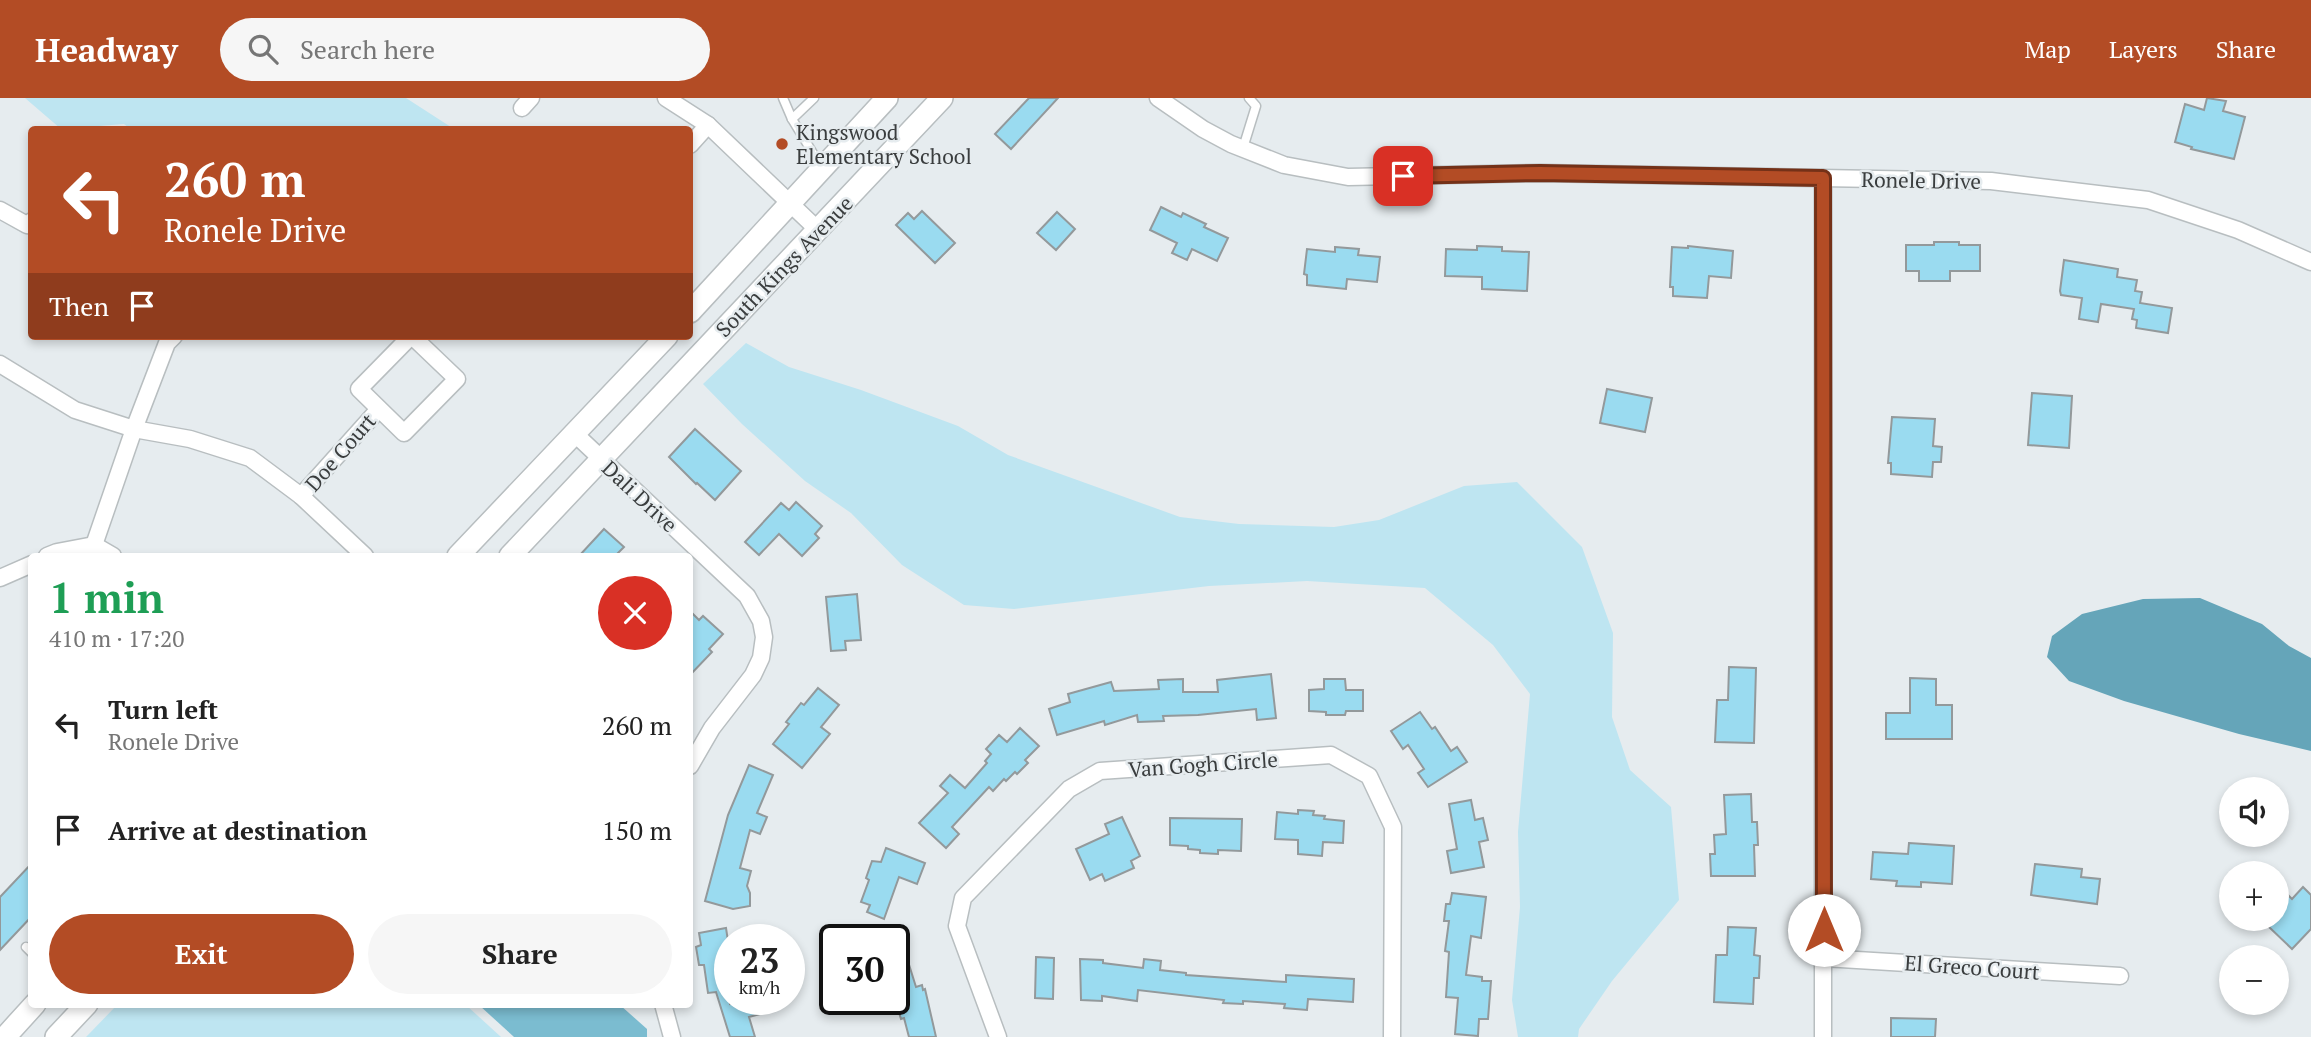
<!DOCTYPE html>
<meta charset="utf-8">
<style>
body{margin:0;font-family:"PT Serif",serif;background:#f6f6f6;color:#222;height:100vh;display:flex;flex-direction:column;font-size:26px;white-space:nowrap}
*{box-sizing:border-box;margin:0}
p{font-size:23px;color:#767676}
.icon{flex:none;width:38px;height:38px;fill:none;stroke:currentColor;stroke-width:2;stroke-linecap:round;stroke-linejoin:round}
.map{position:relative;flex:1;overflow:hidden}
.side{position:absolute;left:28px;top:455px;width:665px;height:455px;display:flex;flex-direction:column;background:#fff;border-radius:7px;box-shadow:0 4px 10px #0003}
.side>*{flex:none}
.guide{position:absolute;left:28px;top:28px;width:665px;height:214px;border-radius:7px;box-shadow:0 4px 10px #0003;background:#b34c25;color:#fff;overflow:hidden}
.controls{position:absolute;left:2219px;top:679px;display:grid;gap:14px}
.controls a{display:grid;place-items:center;width:70px;height:70px;border-radius:50%;background:#fff;box-shadow:0 4px 10px #0003;font-size:35px}
.speed{position:absolute;left:714px;top:826px;display:flex;gap:14px;font-size:35px;font-weight:700;text-align:center}
.speed>*{display:grid;place-content:center;width:91px;height:91px;border-radius:50%;background:#fff;box-shadow:0 4px 10px #0003;line-height:1}
.speed small{font-size:18px;font-weight:400}
.speed .limit{border:4px solid #111;border-radius:10px;background:#fff;color:#111}
.pin{position:absolute;display:grid;place-items:center;width:60px;height:60px;color:#fff;margin:-30px;border-radius:14px;box-shadow:0 4px 10px #0006}
.me{position:absolute;width:77px;margin:-38px;rotate:0deg;stroke-linejoin:round;filter:drop-shadow(0 0 5px #0008)}
.turn{display:flex;align-items:center;gap:24px;height:147px;padding:0 21px;font-size:32px}
.turn .icon{width:91px;height:91px;stroke-width:2.5}
.turn b{display:block;font-size:49px;line-height:60px}
.then{display:flex;align-items:center;height:66px;padding:0 21px;background:#0003;gap:14px;font-size:26px}
.round{display:grid;place-items:center;flex:none;width:74px;height:74px;border-radius:37px;background:#f6f6f6}
.overview{display:flex;align-items:center;justify-content:space-between;height:119px;padding:0 21px}
h1{font-size:42px;font-weight:800;line-height:52px;color:#1e9e55}
.cta{display:flex;gap:14px;margin-top:auto;padding:14px 21px}
.cta a{flex:1;height:80px;border-radius:42px;background:#b34c25;color:#fff;font-size:28px;font-weight:800;line-height:80px;text-align:center}
.cta a+a{background:#f6f6f6;color:#222}
ul{padding:0;list-style:none}
li{display:flex;align-items:center;gap:21px;height:105px;padding:0 21px}
li div{flex:1}
li b{display:block;font-size:26px}
li em{font-style:normal}
header{display:flex;align-items:center;gap:42px;box-sizing:border-box;height:98px;padding:0 35px;background:#b34c25;color:#fff}
header strong{font-size:33px}
nav{display:flex;gap:38px;margin-inline-start:auto;font-size:24px}
.search{width:490px;height:63px;background:#f6f6f6;display:flex;align-items:center;gap:18px;box-sizing:border-box;padding:0 24px;border-radius:38px;color:#767676;font-size:26px}
.map>svg:first-child{display:block}
</style>
<header>
<strong>Headway</strong>
<div class="search"><svg class="icon" aria-label="search" viewBox="0 0 24 24"><circle cx="10" cy="10" r="6"/><path d="M15 15l6 6"/></svg>Search here</div>
<nav><a>Map</a><a>Layers</a><a>Share</a></nav>
</header>
<div class="map">
<svg width="2311" height="939" viewBox="0 0 2311 939">
<rect width="100%" height="100%" fill="#e6ecef"/>
<g fill="#bee5f1">
<polygon points="25,0 406,0 454,31 132,32 124,26 61,31"/>
<polygon points="746,245 789,269 861,292 958,328 1008,357 1180,419 1239,426 1334,429 1379,422 1464,388 1517,384 1582,449 1613,535 1612,619 1630,672 1671,709 1679,802 1612,883 1579,931 1578,939 1518,939 1512,902 1520,809 1518,734 1530,596 1493,547 1425,490 1307,483 1209,488 1014,511 964,507 902,467 851,415 805,383 742,326 703,286"/>
<polygon points="117,907 466,907 501,939 86,939"/>
</g>
<polygon fill="#7bbcd0" points="479,907 620,907 647,931 647,939 514,939"/>
<polygon fill="#65a5b9" points="2200,500 2262,526 2289,548 2311,560 2311,653 2239,636 2124,603 2069,583 2047,559 2052,538 2082,516 2143,501"/>
<g fill="#9adbf0" stroke="#93999b" stroke-width="2">
<polygon points="1029,0 1058,0 1011,51 995,36"/>
<polygon points="2207,0 2226,3 2223,13 2245,19 2234,61 2191,51 2192,49 2175,44 2185,6 2204,12"/>
<polygon points="1161,109 1181,119 1183,115 1206,126 1204,129 1228,140 1217,163 1192,151 1187,162 1172,155 1177,145 1150,132"/>
<polygon points="922,113 955,145 935,165 896,127 908,115 914,121"/>
<polygon points="1057,114 1075,131 1056,152 1037,135"/>
<polygon points="1934,144 1959,144 1959,147 1980,147 1980,173 1950,173 1950,183 1919,183 1919,173 1906,173 1906,147 1934,147"/>
<polygon points="1477,148 1502,149 1502,153 1529,154 1527,193 1482,191 1482,179 1445,178 1446,151 1477,152"/>
<polygon points="1688,148 1733,153 1731,180 1709,178 1707,200 1673,198 1673,189 1670,189 1672,149 1688,150"/>
<polygon points="1335,149 1359,151 1358,157 1380,159 1377,184 1347,181 1346,191 1307,187 1307,177 1304,176 1307,151 1335,154"/>
<polygon points="2064,162 2118,171 2117,179 2137,182 2135,193 2142,194 2140,205 2172,210 2168,235 2136,230 2137,222 2132,221 2134,211 2101,206 2098,224 2079,221 2082,200 2061,197 2060,193"/>
<polygon points="1607,291 1652,300 1645,334 1600,325"/>
<polygon points="2032,295 2072,298 2069,350 2028,347"/>
<polygon points="1892,319 1935,321 1933,348 1942,349 1941,364 1933,364 1932,379 1891,376 1891,365 1888,365"/>
<polygon points="695,331 741,373 715,402 697,385 696,386 669,359"/>
<polygon points="796,404 822,428 815,436 819,440 802,458 779,436 759,457 745,444 781,405 789,412"/>
<polygon points="604,431 624,449 615,458 579,458"/>
<polygon points="857,496 861,542 845,543 846,552 831,553 826,499"/>
<polygon points="690,513 699,522 703,518 723,536 709,551 712,554 690,577"/>
<polygon points="1729,569 1756,570 1754,645 1715,644 1717,602 1728,602"/>
<polygon points="1271,576 1276,620 1257,622 1256,611 1198,617 1163,618 1164,623 1138,624 1137,617 1105,627 1104,623 1057,637 1049,611 1070,604 1068,596 1111,584 1114,593 1159,591 1158,582 1183,581 1183,594 1218,594 1217,582"/>
<polygon points="1910,580 1936,581 1936,607 1952,607 1952,641 1886,641 1886,615 1910,615"/>
<polygon points="1324,581 1345,581 1346,592 1363,592 1363,613 1346,613 1345,617 1326,617 1326,614 1309,613 1309,592 1324,591"/>
<polygon points="818,590 839,607 821,629 830,636 802,670 773,646 789,626 786,624 801,605 804,607"/>
<polygon points="1420,614 1432,631 1435,629 1451,653 1457,649 1467,664 1428,689 1418,675 1424,671 1408,647 1403,651 1391,633"/>
<polygon points="1020,630 1039,648 1025,662 1028,665 1017,676 1015,674 1006,683 1004,681 993,693 989,689 952,729 959,736 946,750 919,725 948,695 940,688 950,677 965,690 987,665 985,663 991,656 986,651 999,637 1007,644"/>
<polygon points="749,667 773,677 757,715 767,719 760,736 750,732 740,770 751,773 747,788 750,795 750,808 733,811 705,803 728,717"/>
<polygon points="1751,696 1752,724 1757,724 1758,747 1754,747 1755,778 1711,778 1710,756 1715,756 1714,737 1726,736 1724,697"/>
<polygon points="1471,702 1475,722 1483,720 1488,742 1479,744 1484,769 1451,775 1447,753 1457,751 1449,706"/>
<polygon points="1298,712 1314,713 1313,717 1325,718 1324,721 1344,723 1343,745 1323,744 1322,758 1298,756 1298,742 1275,741 1277,714 1298,716"/>
<polygon points="1122,719 1140,758 1131,763 1134,770 1105,783 1102,776 1090,782 1076,751 1109,736 1105,726"/>
<polygon points="1170,720 1242,721 1241,753 1218,752 1218,756 1200,755 1200,752 1188,751 1188,748 1170,747"/>
<polygon points="1909,745 1954,748 1952,786 1921,784 1921,789 1896,788 1897,783 1871,781 1873,754 1908,756"/>
<polygon points="886,750 925,765 917,786 899,779 884,821 867,814 870,807 861,804 869,782 866,780 872,763 881,764"/>
<polygon points="32,765 32,818 0,852 0,799"/>
<polygon points="2035,766 2082,771 2081,779 2100,781 2097,806 2031,797"/>
<polygon points="2277,786 2292,801 2303,789 2311,797 2311,831 2292,851 2268,828 2277,821"/>
<polygon points="1452,795 1486,799 1481,840 1471,838 1466,877 1482,879 1482,883 1491,883 1488,921 1479,921 1478,938 1455,936 1458,900 1446,899 1449,854 1445,853 1449,823 1444,823 1446,806 1450,806"/>
<polygon points="1728,829 1756,830 1754,857 1760,858 1759,880 1754,880 1753,906 1714,904 1716,857 1727,857"/>
<polygon points="726,830 730,856 730,906 748,901 756,901 760,916 749,919 755,939 730,939 716,894 708,895 704,867 699,867 696,849 701,847 699,835"/>
<polygon points="906,857 916,889 922,887 923,892 925,891 936,939 909,939 904,920 901,921 894,898 894,861"/>
<polygon points="1036,859 1054,860 1053,901 1035,900"/>
<polygon points="1080,861 1103,862 1103,865 1143,870 1144,861 1161,863 1160,872 1186,875 1186,877 1286,884 1286,877 1354,881 1353,904 1308,901 1307,912 1284,910 1285,906 1243,903 1243,906 1223,905 1224,902 1138,892 1137,903 1102,898 1102,903 1081,902"/>
<polygon points="1891,920 1936,921 1935,939 1891,939"/>
</g>
<g fill="none" stroke-linecap="round" stroke-linejoin="round">
<g stroke="#b8bec0" stroke-width="11">
<g id="lane">
<polyline points="783,0 792,21 822,70"/>
<polyline points="792,21 814,0"/>
<polyline points="1243,50 1256,8 1249,0"/>
<polyline points="26,849 32,855"/>
</g>
</g>
<g stroke="#b8bec0" stroke-width="19">
<g id="street">
<polyline points="666,0 708,27 818,132"/>
<polyline points="1158,0 1203,31 1231,46 1284,67 1348,79 1540,75 1991,83 2148,102 2238,132 2311,164"/>
<polyline points="522,10 531,0"/>
<polyline points="690,47 708,27"/>
<polyline points="1823,80 1823,939"/>
<polyline points="0,112 27,127 32,123"/>
<polyline points="411,238 359,291 404,335 457,281 412,238"/>
<polyline points="0,266 75,312 134,331 190,341 250,360 301,398 365,458"/>
<polyline points="574,335 747,498 761,523 764,539 761,560 753,577 712,630 690,668"/>
<polyline points="301,398 379,311"/>
<polyline points="94,447 134,331 167,245 174,238"/>
<polyline points="94,447 113,458"/>
<polyline points="47,458 57,454 94,447"/>
<polyline points="0,480 32,466"/>
<polyline points="1824,860 2120,878"/>
<polyline points="663,906 672,939"/>
<polyline points="998,939 957,828 963,800 1069,691 1100,673 1331,657 1369,678 1393,729 1392,939"/>
</g>
</g>
<g stroke="#b8bec0" stroke-width="24">
<g id="secondary">
<polyline points="690,214 887,0"/>
<polyline points="458,458 667,238"/>
<polyline points="510,458 942,0"/>
<polyline points="5,939 35,906"/>
<polyline points="56,939 87,906"/>
</g>
</g>
<use href="#lane" stroke="#fff" stroke-width="8"/>
<use href="#street" stroke="#fff" stroke-width="16"/>
<use href="#secondary" stroke="#fff" stroke-width="21"/>
</g>
<g fill="none" stroke-linecap="round" stroke-linejoin="round">
<g stroke="#743118" stroke-width="18">
<polyline id="route" points="1403,78 1540,75 1823,80 1824,832"/>
</g>
<use href="#route" stroke="#b34c25" stroke-width="12"/>
</g>
<circle fill="#b34c25" stroke="#e6ecef" stroke-width="2.5" cx="782" cy="46" r="7"/>
<g text-anchor="middle" dominant-baseline="central" stroke-width="5" stroke-linejoin="round" paint-order="stroke">
<g font-size="21" fill="#3a3d3e" stroke="#e6ecef" text-anchor="start">
<text x="796" y="34">Kingswood<tspan x="796" dy="24">Elementary School</tspan></text>
</g>
<g font-size="21" fill="#3a3d3e" stroke="#e6ecef">
<text transform="translate(1921 82) rotate(1)">Ronele Drive</text>
<text transform="translate(784 168) rotate(-46)">South Kings Avenue</text>
<text transform="translate(340 354) rotate(-49)">Doe Court</text>
<text transform="translate(640 398) rotate(43)">Dali Drive</text>
<text transform="translate(1203 666) rotate(-4)">Van Gogh Circle</text>
<text transform="translate(1972 869) rotate(4)">El Greco Court</text>
</g>
</g>
</svg>
<div class="controls">
<a><svg class="icon" aria-label="sound" viewBox="0 0 24 24"><path d="M4 9h4l5-4v14l-5-4H4zM17 9q2 3 0 6"/></svg></a>
<a>+</a>
<a>−</a>
</div>
<div class="speed"><div>23<small>km/h</small></div><div class="limit">30</div></div>
<div class="pin" style="left:1403px;top:78px;background:#d93025"><svg class="icon" aria-label="arrive" viewBox="0 0 24 24"><path d="M6 21V4h12l-3 4 3 4H6"/></svg></div>
<svg class="me" style="left:1824px;top:832px" viewBox="-20 -20 40 40"><circle r="19" fill="#fff"/><path d="M0-13L10 11 0 6-10 11z" fill="#b34c25"/></svg>
<div class="guide">
<div class="turn"><svg class="icon" aria-label="left" viewBox="0 0 24 24"><path d="M17 20v-9H6M10 6l-5 5 5 5"/></svg><div><b>260 m</b>Ronele Drive</div></div>
<div class="then">Then<svg class="icon" aria-label="arrive" viewBox="0 0 24 24"><path d="M6 21V4h12l-3 4 3 4H6"/></svg></div>
</div>
<section class="side">
<div class="overview"><div><h1>1 min</h1><p>410 m · 17:20</p></div><a class="round" style="background:#d93025;color:#fff"><svg class="icon" aria-label="close" viewBox="0 0 24 24"><path d="M6 6l12 12M18 6L6 18"/></svg></a></div>
<ul>
<li><svg class="icon" aria-label="left" viewBox="0 0 24 24"><path d="M17 20v-9H6M10 6l-5 5 5 5"/></svg><div><b>Turn left</b><p>Ronele Drive</p></div><em>260 m</em></li>
<li><svg class="icon" aria-label="arrive" viewBox="0 0 24 24"><path d="M6 21V4h12l-3 4 3 4H6"/></svg><div><b>Arrive at destination</b></div><em>150 m</em></li>
</ul>
<div class="cta"><a>Exit</a><a>Share</a></div>
</section>
</div>
